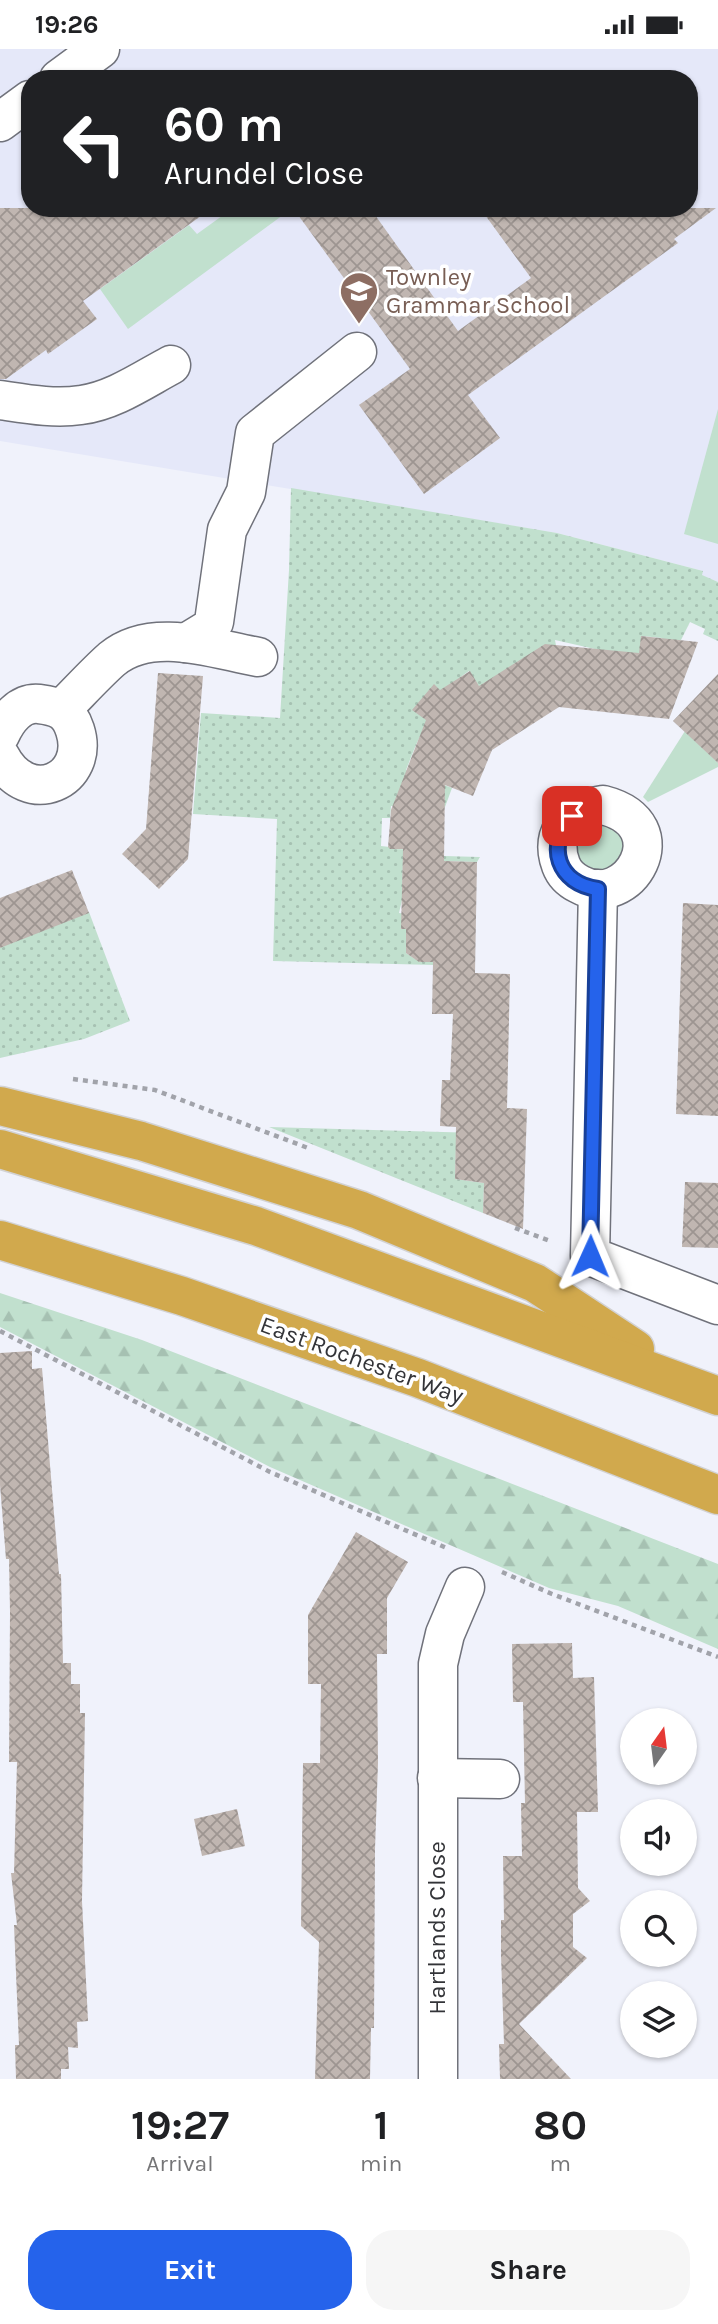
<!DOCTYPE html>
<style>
body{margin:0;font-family:Karla,sans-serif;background:#f6f6f6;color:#202124;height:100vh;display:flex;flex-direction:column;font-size:26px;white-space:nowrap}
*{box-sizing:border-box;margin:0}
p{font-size:23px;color:#757577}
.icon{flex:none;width:38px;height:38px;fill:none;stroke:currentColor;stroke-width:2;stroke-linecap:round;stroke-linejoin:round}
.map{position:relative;height:2030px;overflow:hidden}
.sheet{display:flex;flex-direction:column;background:#fff;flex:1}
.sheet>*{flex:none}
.hud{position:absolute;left:21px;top:21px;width:677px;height:147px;border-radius:28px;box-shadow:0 2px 5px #0004;background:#202124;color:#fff;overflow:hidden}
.needle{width:46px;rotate:14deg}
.fabs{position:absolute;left:620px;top:1659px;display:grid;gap:14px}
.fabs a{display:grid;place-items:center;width:77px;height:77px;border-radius:50%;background:#fff;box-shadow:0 2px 5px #0004;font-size:35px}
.pin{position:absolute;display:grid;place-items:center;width:60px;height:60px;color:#fff;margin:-30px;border-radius:14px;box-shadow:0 4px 10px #0006}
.me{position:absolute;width:77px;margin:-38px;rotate:1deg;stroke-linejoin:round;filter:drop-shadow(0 0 5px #0008)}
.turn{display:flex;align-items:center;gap:24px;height:147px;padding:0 28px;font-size:32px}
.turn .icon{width:91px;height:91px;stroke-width:2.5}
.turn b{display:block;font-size:49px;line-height:60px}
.eta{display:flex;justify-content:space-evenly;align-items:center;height:119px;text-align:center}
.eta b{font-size:42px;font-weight:700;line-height:49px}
.button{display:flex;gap:14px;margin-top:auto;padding:14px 28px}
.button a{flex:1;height:80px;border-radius:28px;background:#2563eb;color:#fff;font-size:28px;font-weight:700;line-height:80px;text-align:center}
.button a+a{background:#f6f6f6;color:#202124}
.status{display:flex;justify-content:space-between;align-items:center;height:49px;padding:0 35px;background:#fff;direction:ltr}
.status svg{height:19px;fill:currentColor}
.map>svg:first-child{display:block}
</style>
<div class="status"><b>19:26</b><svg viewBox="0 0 49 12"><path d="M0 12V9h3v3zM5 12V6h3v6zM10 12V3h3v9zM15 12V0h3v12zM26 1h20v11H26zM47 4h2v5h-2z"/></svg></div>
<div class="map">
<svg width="718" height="2030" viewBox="0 0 718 2030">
<defs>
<pattern id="forest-firs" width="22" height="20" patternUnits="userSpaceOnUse" patternTransform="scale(1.75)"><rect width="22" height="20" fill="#c1e0ce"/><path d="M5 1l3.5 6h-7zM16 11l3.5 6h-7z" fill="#a6c1b2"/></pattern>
<pattern id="park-dots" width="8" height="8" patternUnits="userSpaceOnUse" patternTransform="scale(1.75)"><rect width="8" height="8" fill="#c1e0ce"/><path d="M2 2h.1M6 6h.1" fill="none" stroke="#a6c1b2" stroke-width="1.8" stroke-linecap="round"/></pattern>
<pattern id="building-cross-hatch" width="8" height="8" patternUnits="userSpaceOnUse" patternTransform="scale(1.75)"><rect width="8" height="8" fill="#c0b6b1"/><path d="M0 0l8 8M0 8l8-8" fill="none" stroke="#9d9591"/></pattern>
</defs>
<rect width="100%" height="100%" fill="#f0f2fb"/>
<path fill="#e5e8f9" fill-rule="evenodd" d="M 0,0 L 718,0 L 718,533 L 701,526 L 703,522 L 557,484 L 0,392 ZM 30,30 L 690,30 L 690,159 L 30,159 Z"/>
<g fill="#c1e0ce">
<polygon points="233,159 278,159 283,166 128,280 100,240 189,176 197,185"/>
<polygon points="718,360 718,495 684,485"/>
<polygon points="685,682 718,714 718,718 648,753 643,748"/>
<polygon points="602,772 626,787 624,814 600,827 576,812 577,784"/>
</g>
<polygon fill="url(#forest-firs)" points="0,1244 142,1291 718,1515 718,1600 618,1557 549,1539 270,1418 0,1278"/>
<g fill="url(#park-dots)">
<path d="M 291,439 L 557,484 L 703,522 L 702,526 L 718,533 L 718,592 L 703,585 L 705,580 L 690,573 L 668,617 L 662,589 L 642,587 L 639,610 L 555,591 L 560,618 L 482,642 L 469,622 C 436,643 420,686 406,721 L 452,739 L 445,758 L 391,757 L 390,769 L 382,769 L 381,797 L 390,798 L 391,800 L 444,801 L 444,807 L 480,808 L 477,813 L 403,811 L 402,851 L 399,864 L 423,867 L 415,889 L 406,894 L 406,904 L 415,910 L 475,914 L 475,917 L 273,912 L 277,770 L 193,765 L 201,664 L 280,669 L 289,521 Z"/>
<polygon points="89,863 130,972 84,990 0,1009 0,898"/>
<polygon points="269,1078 478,1084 456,1098 455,1130 484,1134 483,1164"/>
</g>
<g fill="url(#building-cross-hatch)">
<polygon points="0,159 212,159 83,252 97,270 48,305 46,301 6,330 0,330"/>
<polygon points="293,159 370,159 458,282 531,229 480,159 716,159 674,190 678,194 468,346 500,389 424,445 359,356 410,320"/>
<polygon points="641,587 698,593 669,670 559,658 492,701 473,747 445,736 444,812 477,813 475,924 510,925 507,1059 527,1060 523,1180 483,1164 484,1134 455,1130 456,1078 440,1077 442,1031 450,1031 453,965 432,965 433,913 419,913 406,904 406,880 401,880 403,800 390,800 388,798 391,761 426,671 412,661 434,635 440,641 470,622 479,637 545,595 639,604"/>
<polygon points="158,624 203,627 188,810 159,840 122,805 146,780"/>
<polygon points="718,625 718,714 673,672"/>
<polygon points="72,821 89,864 0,899 0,849"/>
<polygon points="683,854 718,856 718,1067 676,1065"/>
<polygon points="685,1133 718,1134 718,1199 682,1198"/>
<polygon points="32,1302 32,1320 42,1319 59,1525 61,1525 63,1614 71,1614 71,1635 80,1635 80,1664 85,1664 82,1852 88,1972 77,1973 78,1999 68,1998 69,2020 61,2020 61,2030 16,2030 15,1996 19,1996 14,1876 17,1876 11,1824 14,1824 17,1713 9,1713 10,1563 9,1510 6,1510 0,1436 0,1304"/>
<polygon points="356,1483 408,1513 387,1549 387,1605 377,1605 378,1714 375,1800 374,1979 371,1979 370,2030 315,2030 319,1893 301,1877 303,1714 320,1714 321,1635 308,1635 308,1566"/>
<polygon points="572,1594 573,1629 594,1628 598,1763 577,1763 578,1839 590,1852 573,1865 573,1898 587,1909 519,1975 571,2030 500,2030 499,1995 504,1995 501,1906 501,1871 504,1871 503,1807 522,1807 521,1754 525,1754 523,1653 513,1653 512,1595"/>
<polygon points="237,1760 245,1797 202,1807 194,1770"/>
</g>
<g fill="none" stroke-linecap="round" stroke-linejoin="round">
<g stroke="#70727b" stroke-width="41">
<g id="minor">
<polyline points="59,30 100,0"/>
<polyline points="0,73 30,51"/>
<path d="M 0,351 C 27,355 54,360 81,356 C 113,352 143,331 171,316"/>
<polyline points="186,594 209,580 214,573 227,481 246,443 255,384 357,303"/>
<path d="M 62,660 C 79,643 95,625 112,610 C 152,577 213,600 258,608"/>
<path d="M 0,686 C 7,670 20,653 39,655 C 58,657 69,662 75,681 C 91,731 28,761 0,707"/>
<path d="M 603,756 C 681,776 628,863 579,835 C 571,831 564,824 561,816 C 548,782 572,761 603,756 Z"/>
<polyline points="598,840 590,1207 718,1256"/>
<polyline points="437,1729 500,1730"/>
<polyline points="438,2030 438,1615 445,1585 465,1538"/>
</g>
</g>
<g stroke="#d2d2d3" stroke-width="41">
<g id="highway">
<polyline points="0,1057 141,1092 359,1161 535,1234 635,1300"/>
<polyline points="0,1100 256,1177 718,1347"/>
<polyline points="0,1191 182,1247 418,1329 718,1446"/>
</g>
</g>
<g stroke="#a1a3aa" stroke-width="4.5" stroke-dasharray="5 5" stroke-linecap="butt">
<polyline points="73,1030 155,1041 308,1099"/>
<polyline points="515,1179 550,1192"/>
<polyline points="0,1282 270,1423 449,1500"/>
<polyline points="502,1523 552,1545 718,1608"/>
</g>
<use href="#minor" stroke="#fff" stroke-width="38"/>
<use href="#highway" stroke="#d1a94d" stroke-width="38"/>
</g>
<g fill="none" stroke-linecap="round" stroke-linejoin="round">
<g stroke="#184099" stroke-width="18">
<path id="route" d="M 572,767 C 545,797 558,835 598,840 L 590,1207"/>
</g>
<use href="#route" stroke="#2563eb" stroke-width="12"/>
</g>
<defs>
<g id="school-pin" transform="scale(2.0125)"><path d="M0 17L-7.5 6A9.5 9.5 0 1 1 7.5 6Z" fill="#8d6e63" stroke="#fff"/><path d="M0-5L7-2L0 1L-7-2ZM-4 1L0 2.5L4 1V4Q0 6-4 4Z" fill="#fff"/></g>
</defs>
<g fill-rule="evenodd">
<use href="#school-pin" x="359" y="242"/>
</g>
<g text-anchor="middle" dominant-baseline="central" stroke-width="7" stroke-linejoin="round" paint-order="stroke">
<g font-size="24" fill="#785e54" stroke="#fff" text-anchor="start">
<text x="386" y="228">Townley<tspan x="386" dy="28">Grammar School</tspan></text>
</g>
<g font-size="24" fill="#333438" stroke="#fff">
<text transform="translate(362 1311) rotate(20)">East Rochester Way</text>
<text transform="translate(437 1879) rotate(-90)">Hartlands Close</text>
</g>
</g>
</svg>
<div class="fabs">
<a><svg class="needle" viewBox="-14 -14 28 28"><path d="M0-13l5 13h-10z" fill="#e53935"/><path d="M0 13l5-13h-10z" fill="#757577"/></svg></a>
<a><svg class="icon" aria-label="sound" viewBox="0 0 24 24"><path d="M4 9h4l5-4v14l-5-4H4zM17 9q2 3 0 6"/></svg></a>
<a><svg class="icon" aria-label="search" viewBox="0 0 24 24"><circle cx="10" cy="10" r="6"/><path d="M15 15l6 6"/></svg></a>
<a><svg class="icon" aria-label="layers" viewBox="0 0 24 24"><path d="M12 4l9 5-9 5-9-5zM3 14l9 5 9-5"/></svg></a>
</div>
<div class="pin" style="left:572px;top:767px;background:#d93025"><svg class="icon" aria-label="arrive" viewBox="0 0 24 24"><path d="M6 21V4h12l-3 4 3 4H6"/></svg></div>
<svg class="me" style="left:590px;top:1207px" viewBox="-20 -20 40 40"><path d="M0-17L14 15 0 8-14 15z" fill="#2563eb" stroke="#fff" stroke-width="4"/></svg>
<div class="hud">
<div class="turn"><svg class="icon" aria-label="left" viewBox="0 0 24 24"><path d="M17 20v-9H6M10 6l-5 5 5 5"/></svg><div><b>60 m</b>Arundel Close</div></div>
</div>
</div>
<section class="sheet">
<div class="eta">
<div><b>19:27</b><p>Arrival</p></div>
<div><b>1</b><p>min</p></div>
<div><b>80</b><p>m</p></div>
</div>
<div class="button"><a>Exit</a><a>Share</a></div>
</section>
